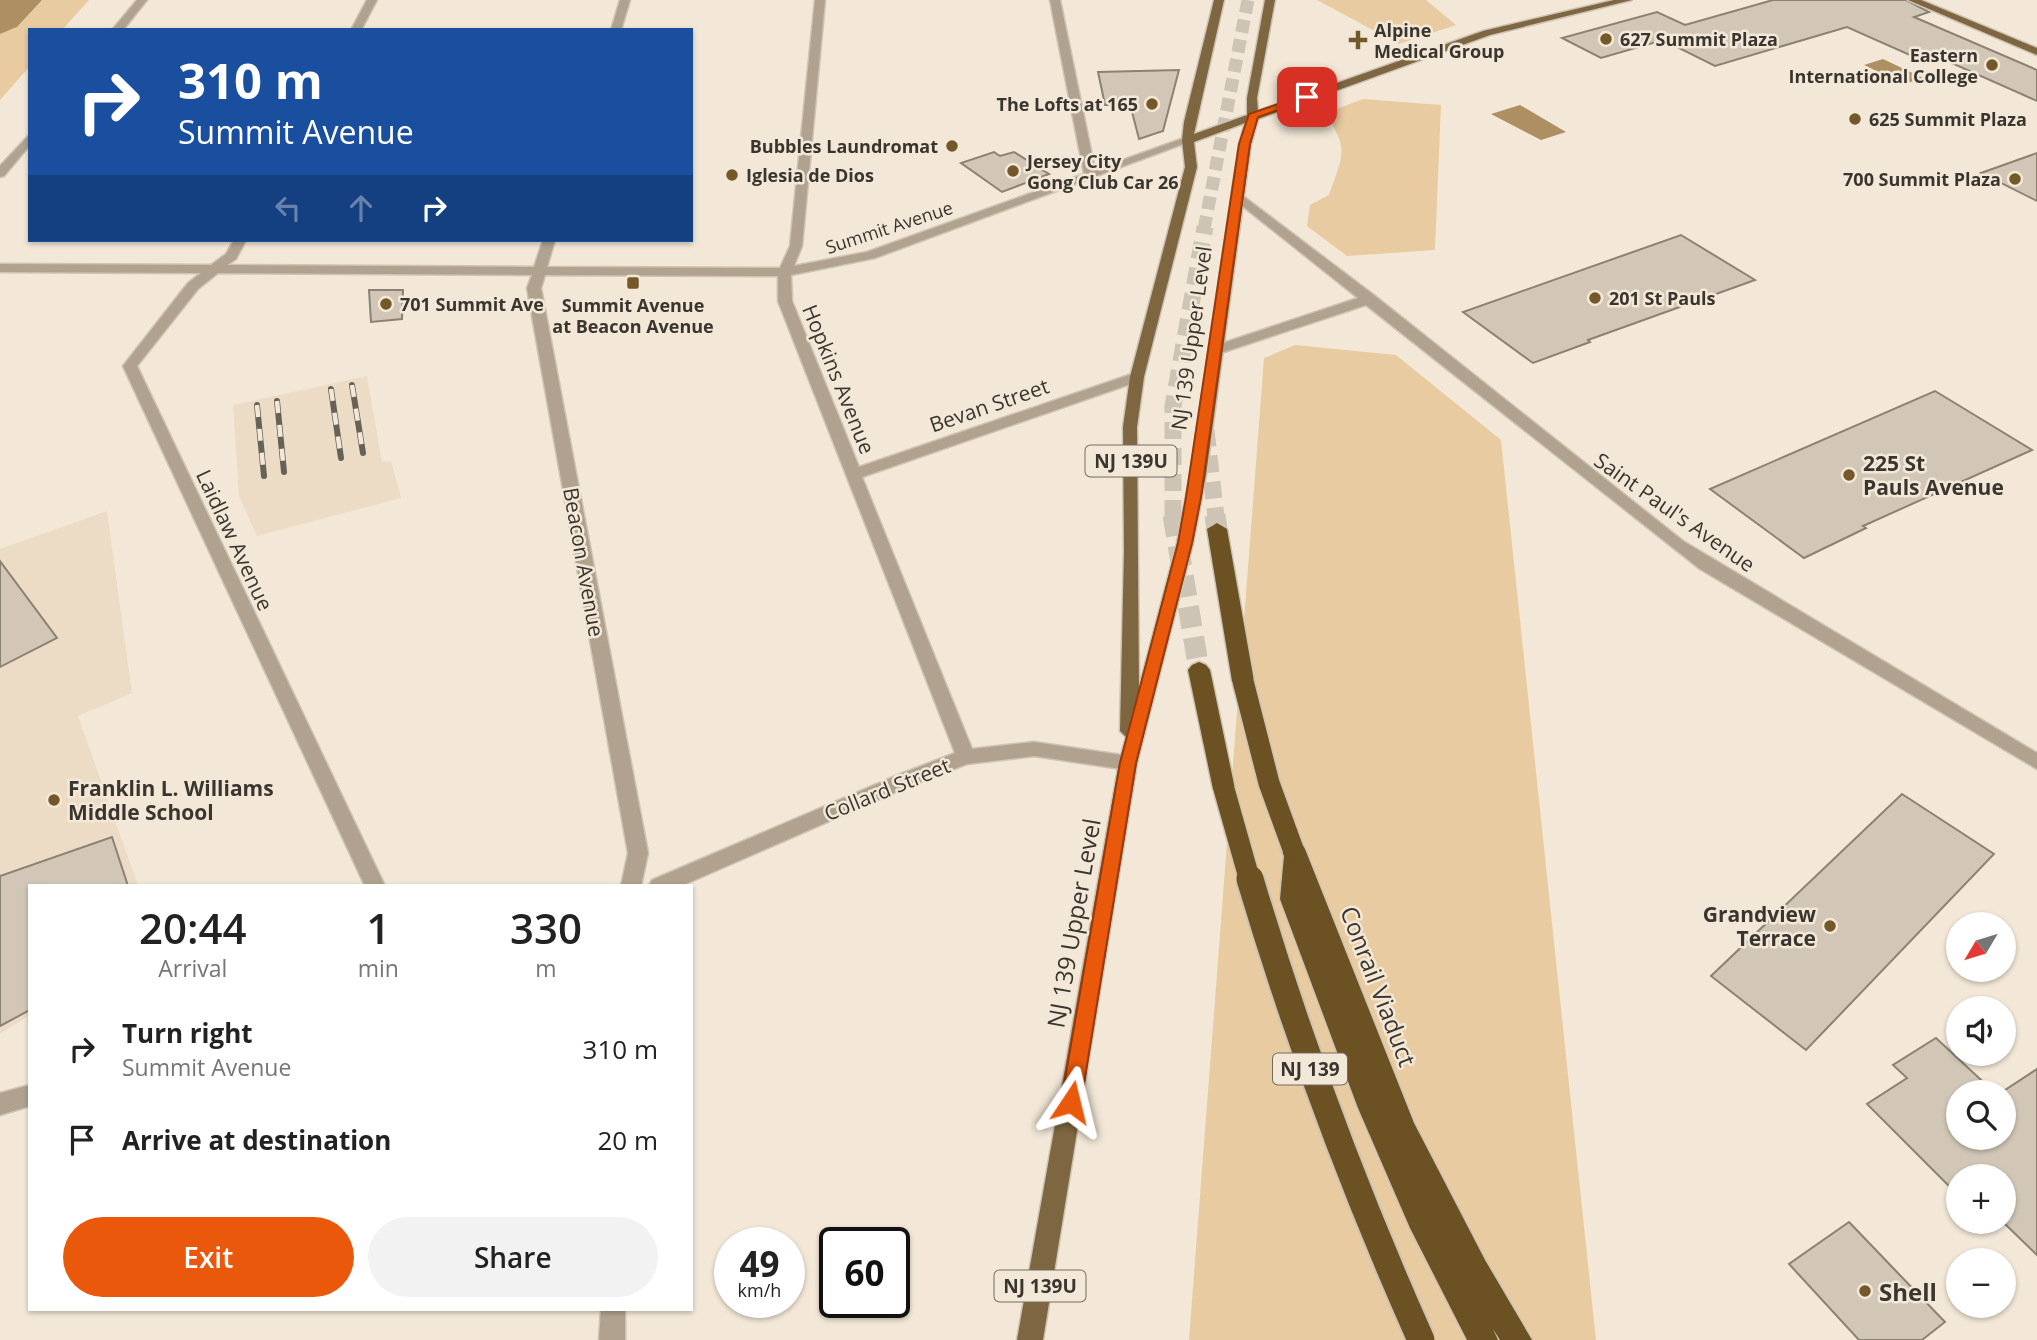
<!DOCTYPE html>
<meta charset="utf-8">
<style>
body{margin:0;font-family:"Open Sans",sans-serif;background:#f2f2f2;color:#222;height:100vh;display:flex;flex-direction:column;font-size:26px;white-space:nowrap}
*{box-sizing:border-box;margin:0}
p{font-size:23px;color:#767676}
.icon{flex:none;width:38px;height:38px;fill:none;stroke:currentColor;stroke-width:2;stroke-linecap:round;stroke-linejoin:round}
.map{position:relative;flex:1;overflow:hidden}
.panel{position:absolute;left:28px;top:884px;width:665px;height:427px;display:flex;flex-direction:column;background:#fff;border-radius:0px;box-shadow:0 2px 5px #0004}
.panel>*{flex:none}
.guide{position:absolute;left:28px;top:28px;width:665px;height:214px;border-radius:0px;box-shadow:0 2px 5px #0004;background:#1a4fa0;color:#fff;overflow:hidden}
.needle{width:46px;rotate:232deg}
.fabs{position:absolute;left:1946px;top:912px;display:grid;gap:14px}
.fabs a{display:grid;place-items:center;width:70px;height:70px;border-radius:50%;background:#fff;box-shadow:0 2px 5px #0004;font-size:35px}
.speed{position:absolute;left:714px;top:1227px;display:flex;gap:14px;font-size:35px;font-weight:700;text-align:center}
.speed>*{display:grid;place-content:center;width:91px;height:91px;border-radius:50%;background:#fff;box-shadow:0 2px 5px #0004;line-height:1}
.speed small{font-size:18px;font-weight:400}
.speed .limit{border:4px solid #111;border-radius:10px;background:#fff;color:#111}
.pin{position:absolute;display:grid;place-items:center;width:60px;height:60px;color:#fff;margin:-30px;border-radius:14px;box-shadow:0 4px 10px #0006}
.me{position:absolute;width:77px;margin:-38px;rotate:10deg;stroke-linejoin:round;filter:drop-shadow(0 0 5px #0008)}
.turn{display:flex;align-items:center;gap:24px;height:147px;padding:0 35px;font-size:32px}
.turn .icon{width:91px;height:91px;stroke-width:2.5}
.turn b{display:block;font-size:49px;line-height:60px}
.lanes{display:flex;align-items:center;height:66px;padding:0 35px;background:#0003;justify-content:center;gap:35px;direction:ltr}
.lanes .off{opacity:.35}
.eta{display:flex;justify-content:space-evenly;align-items:center;height:119px;text-align:center}
.eta b{font-size:42px;font-weight:600;line-height:49px}
.cta{display:flex;gap:14px;margin-top:auto;padding:14px 35px}
.cta a{flex:1;height:80px;border-radius:42px;background:#ea580c;color:#fff;font-size:28px;font-weight:600;line-height:80px;text-align:center}
.cta a+a{background:#f2f2f2;color:#222}
ul{padding:0;list-style:none}
li{display:flex;align-items:center;gap:21px;height:91px;padding:0 35px}
li div{flex:1}
li b{display:block;font-size:26px}
li em{font-style:normal}
.map>svg:first-child{display:block}
</style>
<div class="map">
<svg width="2037" height="1340" viewBox="0 0 2037 1340">
<rect width="100%" height="100%" fill="#f3e8d7"/>
<g fill="#ecdcc5">
<polygon points="367,376 382,462 391,461 401,498 257,536 239,496 233,405"/>
<polygon points="107,511 132,693 78,716 138,885 30,886 30,1015 0,1034 0,549"/>
</g>
<g fill="#e8cba0">
<polygon points="42,0 89,0 62,30 30,30 30,66 0,100 0,34 17,27"/>
<polygon points="1317,0 1426,0 1456,25 1399,44"/>
<path d="M 1363,99 L 1441,105 L 1435,250 L 1347,256 L 1307,226 L 1310,205 L 1329,195 C 1343,154 1349,152 1326,113 Z"/>
<polygon points="1295,345 1396,355 1501,440 1596,1340 1189,1340 1264,358"/>
</g>
<g fill="#ad8f61">
<polygon points="0,0 42,0 17,27 0,34"/>
<polygon points="1883,59 1923,78 1904,84 1864,65"/>
<polygon points="1520,105 1566,132 1541,140 1491,114"/>
</g>
<g fill="#d2c7b7" stroke="#8c8273" stroke-width="2">
<polygon points="1773,0 1906,0 1929,12 1914,17 2037,70 2037,101 1936,56 1921,60 1847,27 1715,66 1663,40 1601,58 1562,38 1657,12 1685,25"/>
<polygon points="1179,70 1163,131 1139,139 1130,104 1105,105 1098,72"/>
<polygon points="994,152 1000,156 1014,152 1049,174 1002,192 961,163"/>
<polygon points="2037,153 2037,201 1981,173"/>
<polygon points="1681,235 1755,280 1588,340 1590,342 1533,363 1463,312"/>
<polygon points="369,290 403,290 402,319 371,322"/>
<polygon points="1935,391 2032,450 1863,526 1866,528 1804,558 1710,489"/>
<polygon points="0,561 57,638 0,667"/>
<polygon points="1902,794 1994,854 1806,1050 1711,976"/>
<polygon points="112,837 128,886 30,886 30,1010 0,1026 0,876"/>
<polygon points="1936,1038 1994,1092 1958,1092 1958,1138 2004,1138 2002,1092 2037,1069 2037,1255 2003,1222 2004,1176 1958,1176 1958,1195 1867,1104 1907,1078 1893,1065"/>
<polygon points="1849,1222 1895,1270 1945,1322 1922,1340 1859,1340 1789,1264"/>
</g>
<g fill="none" stroke-linecap="round" stroke-linejoin="round">
<polyline stroke="#cec4b5" stroke-width="13" stroke-dasharray="13 7" stroke-linecap="butt" points="1204,229 1248,0"/>
<g stroke="#cec4b5" stroke-width="17" stroke-dasharray="17 9" stroke-linecap="butt">
<polyline points="1206,430 1216,517"/>
<polyline points="1173,517 1173,406 1205,227"/>
</g>
<g stroke="#cec4b5" stroke-width="21" stroke-dasharray="21 10" stroke-linecap="butt">
<polyline points="1173,515 1199,670"/>
<polyline points="1215,515 1217,529"/>
</g>
<g stroke="#cec4b5" stroke-width="3">
<g id="minor">
<polygon points="137,0 147,0 123,30 112,30"/>
<polygon points="367,0 377,0 361,30 351,30"/>
<polygon points="620,0 630,0 621,30 611,30"/>
<polygon points="815,0 825,0 802,246 794,266 867,252 1084,174 1050,0 1060,0 1095,170 1184,138 1194,140 875,258 791,275 792,301 859,467 1132,374 1142,374 1142,380 862,477 972,749 1034,742 1128,756 1135,758 1137,763 1135,768 1128,770 1034,756 967,764 912,785 681,886 649,886 652,880 898,775 955,753 778,301 778,276 545,275 541,288 648,853 641,886 621,886 628,853 527,288 532,275 218,273 198,289 137,366 385,886 365,886 123,366 188,283 201,273 0,272 0,264 211,265 226,254 234,240 246,240 236,259 227,265 534,267 543,240 555,240 547,267 780,268 790,246"/>
<polygon points="30,134 30,145 4,176 0,177 0,166"/>
<polygon points="1239,193 1375,296 1683,541 2037,753 2037,769 1700,569 1366,305 1221,353 1211,353 1211,347 1358,298 1235,200 1233,197"/>
<polygon points="30,1085 30,1106 0,1115 0,1093"/>
<polygon points="601,1309 625,1309 625,1340 599,1340"/>
</g>
</g>
<g stroke="#cec4b5" stroke-width="3">
<g id="major">
<path d="M 1214,0 L 1224,0 L 1194,134 L 1247,115 L 1247,98 L 1265,0 L 1275,0 L 1257,98 L 1258,111 L 1483,31 L 1614,0 L 1632,0 L 1490,35 L 1258,119 L 1251,144 L 1206,475 L 1193,543 L 1137,763 L 1043,1340 L 1017,1340 L 1119,763 L 1126,737 L 1120,731 L 1124,551 L 1123,427 L 1130,377 L 1185,167 L 1182,140 L 1184,122 ZM 1245,123 L 1239,144 L 1190,475 L 1177,543 L 1139,688 L 1137,427 L 1144,377 L 1197,167 L 1194,142 Z"/>
<polygon points="1908,0 1921,0 2037,48 2037,55"/>
</g>
</g>
<g stroke="#cec4b5" stroke-width="3">
<g id="highway">
<polygon points="1217,523 1227,529 1254,681 1250,687 1236,687 1232,681 1207,529"/>
<polygon points="1199,662 1206,665 1210,670 1235,789 1232,795 1224,798 1216,795 1213,789 1188,670 1192,665"/>
<polygon points="1293,839 1301,842 1305,849 1414,1123 1485,1260 1532,1340 1500,1340 1493,1329 1498,1340 1467,1340 1410,1228 1358,1108 1280,899 1284,856 1281,849 1285,842"/>
</g>
</g>
<use href="#minor" fill="#b0a28e" fill-rule="evenodd"/>
<use href="#major" fill="#7e6641" fill-rule="evenodd"/>
<use href="#highway" fill="#6c5123" fill-rule="evenodd"/>
<g stroke="#676258" stroke-width="6">
<g id="rail">
<polyline points="352,385 363,453"/>
<polyline points="331,389 341,458"/>
<polyline points="277,401 284,472"/>
<polyline points="257,405 264,476"/>
</g>
</g>
<use href="#rail" stroke="#f3e8d7" stroke-width="4.5" stroke-dasharray="12" stroke-linecap="butt"/>
<g stroke="#cec4b5" stroke-width="24" stroke-linecap="butt">
<g id="highway-bridge-far1">
<polyline points="1243,681 1269,783 1293,849"/>
<polyline points="1224,789 1250,881"/>
</g>
</g>
<g stroke="#cec4b5" stroke-width="31" stroke-linecap="butt">
<path id="highway-bridge" d="M 1250,879 C 1297,1037 1354,1190 1421,1340"/>
</g>
<use href="#highway-bridge-far1" stroke="#6c5123" stroke-width="21"/>
<use href="#highway-bridge" stroke="#6c5123" stroke-width="27"/>
</g>
<polygon fill="#ea580c" stroke="#983908" stroke-width="2" points="1307,94 1310,99 1258,117 1250,144 1201,497 1192,543 1136,763 1081,1102 1078,1109 1071,1112 1064,1109 1061,1102 1120,763 1178,543 1186,497 1239,144 1249,114"/>
<g fill="#73582a" stroke="#f3e8d7" stroke-width="2.5">
<circle cx="1606" cy="39" r="7"/>
<path d="M1354.5 29.5h7v7h7v7h-7v7h-7v-7h-7v-7h7z"/>
<circle cx="1992" cy="65" r="7"/>
<circle cx="1152" cy="104" r="7"/>
<circle cx="1855" cy="119" r="7"/>
<circle cx="952" cy="146" r="7"/>
<circle cx="1013" cy="171" r="7"/>
<circle cx="732" cy="175" r="7"/>
<circle cx="2015" cy="179" r="7"/>
<rect x="626" y="276" width="14" height="14" rx="3.5"/>
<circle cx="1595" cy="298" r="7"/>
<circle cx="386" cy="304" r="7"/>
<circle cx="1849" cy="475" r="7"/>
<circle cx="54" cy="800" r="7"/>
<circle cx="1830" cy="926" r="7"/>
<circle cx="1865" cy="1291" r="7"/>
</g>
<g text-anchor="middle" dominant-baseline="central" stroke-width="5" stroke-linejoin="round" paint-order="stroke">
<g font-size="18" font-weight="bold" fill="#3a362f" stroke="#f3e8d7" text-anchor="start">
<text x="1374" y="30">Alpine<tspan x="1374" dy="21">Medical Group</tspan></text>
<text x="1620" y="39">627 Summit Plaza</text>
<text x="1978" y="55" text-anchor="end">Eastern<tspan x="1978" dy="21">International College</tspan></text>
<text x="1138" y="104" text-anchor="end">The Lofts at 165</text>
<text x="1869" y="119">625 Summit Plaza</text>
<text x="938" y="146" text-anchor="end">Bubbles Laundromat</text>
<text x="1027" y="161">Jersey City<tspan x="1027" dy="21">Gong Club Car 26</tspan></text>
<text x="746" y="175">Iglesia de Dios</text>
<text x="2001" y="179" text-anchor="end">700 Summit Plaza</text>
<text x="1609" y="298">201 St Pauls</text>
<text x="400" y="304">701 Summit Ave</text>
<text x="633" y="305" text-anchor="middle">Summit Avenue<tspan x="633" dy="21">at Beacon Avenue</tspan></text>
</g>
<g font-size="18" fill="#3a362f" stroke="#f3e8d7">
<text transform="translate(889 227) rotate(-18)">Summit Avenue</text>
</g>
<g fill="#f3e8d7" stroke="#726b61" stroke-width="2">
<rect x="1085.5" y="445.5" width="91" height="31" rx="5"/>
<rect x="1273" y="1053.5" width="74" height="31" rx="5"/>
<rect x="994.5" y="1270.5" width="91" height="31" rx="5"/>
</g>
<g font-size="19" font-weight="bold" fill="#3a362f">
<text x="1131" y="461">NJ 139U</text>
<text x="1310" y="1069">NJ 139</text>
<text x="1040" y="1286">NJ 139U</text>
</g>
<g font-size="21" fill="#3a362f" stroke="#f3e8d7">
<text transform="translate(1191 338) rotate(-82)">NJ 139 Upper Level</text>
<text transform="translate(839 379) rotate(68)">Hopkins Avenue</text>
<text transform="translate(989 405) rotate(-19)">Bevan Street</text>
<text transform="translate(1675 512) rotate(35)">Saint Paul's Avenue</text>
<text transform="translate(235 540) rotate(65)">Laidlaw Avenue</text>
<text transform="translate(584 562) rotate(80)">Beacon Avenue</text>
<text transform="translate(887 789) rotate(-22)">Collard Street</text>
</g>
<g font-size="21" font-weight="bold" fill="#3a362f" stroke="#f3e8d7" text-anchor="start">
<text x="1863" y="463">225 St<tspan x="1863" dy="24">Pauls Avenue</tspan></text>
<text x="68" y="788">Franklin L. Williams<tspan x="68" dy="24">Middle School</tspan></text>
<text x="1816" y="914" text-anchor="end">Grandview<tspan x="1816" dy="24">Terrace</tspan></text>
</g>
<g font-size="24" fill="#3a362f" stroke="#f3e8d7">
<text transform="translate(1073 923) rotate(-80)">NJ 139 Upper Level</text>
<text transform="translate(1379 986) rotate(69)">Conrail Viaduct</text>
</g>
<g font-size="24" font-weight="bold" fill="#3a362f" stroke="#f3e8d7" text-anchor="start">
<text x="1879" y="1291">Shell</text>
</g>
</g>
</svg>
<div class="fabs">
<a><svg class="needle" viewBox="-14 -14 28 28"><path d="M0-13l5 13h-10z" fill="#e53935"/><path d="M0 13l5-13h-10z" fill="#767676"/></svg></a>
<a><svg class="icon" aria-label="sound" viewBox="0 0 24 24"><path d="M4 9h4l5-4v14l-5-4H4zM17 9q2 3 0 6"/></svg></a>
<a><svg class="icon" aria-label="search" viewBox="0 0 24 24"><circle cx="10" cy="10" r="6"/><path d="M15 15l6 6"/></svg></a>
<a>+</a>
<a>−</a>
</div>
<div class="speed"><div>49<small>km/h</small></div><div class="limit">60</div></div>
<div class="pin" style="left:1307px;top:97px;background:#d93025"><svg class="icon" aria-label="arrive" viewBox="0 0 24 24"><path d="M6 21V4h12l-3 4 3 4H6"/></svg></div>
<svg class="me" style="left:1071px;top:1102px" viewBox="-20 -20 40 40"><path d="M0-17L14 15 0 8-14 15z" fill="#ea580c" stroke="#fff" stroke-width="4"/></svg>
<div class="guide">
<div class="turn"><svg class="icon" aria-label="right" viewBox="0 0 24 24"><path d="M7 20v-9h11M14 6l5 5-5 5"/></svg><div><b>310 m</b>Summit Avenue</div></div>
<div class="lanes"><svg class="icon off" aria-label="left" viewBox="0 0 24 24"><path d="M17 20v-9H6M10 6l-5 5 5 5"/></svg><svg class="icon off" aria-label="ahead" viewBox="0 0 24 24"><path d="M12 20V5M6 11l6-6 6 6"/></svg><svg class="icon" aria-label="right" viewBox="0 0 24 24"><path d="M7 20v-9h11M14 6l5 5-5 5"/></svg></div>
</div>
<section class="panel">
<div class="eta">
<div><b>20:44</b><p>Arrival</p></div>
<div><b>1</b><p>min</p></div>
<div><b>330</b><p>m</p></div>
</div>
<ul>
<li><svg class="icon" aria-label="right" viewBox="0 0 24 24"><path d="M7 20v-9h11M14 6l5 5-5 5"/></svg><div><b>Turn right</b><p>Summit Avenue</p></div><em>310 m</em></li>
<li><svg class="icon" aria-label="arrive" viewBox="0 0 24 24"><path d="M6 21V4h12l-3 4 3 4H6"/></svg><div><b>Arrive at destination</b></div><em>20 m</em></li>
</ul>
<div class="cta"><a>Exit</a><a>Share</a></div>
</section>
</div>
